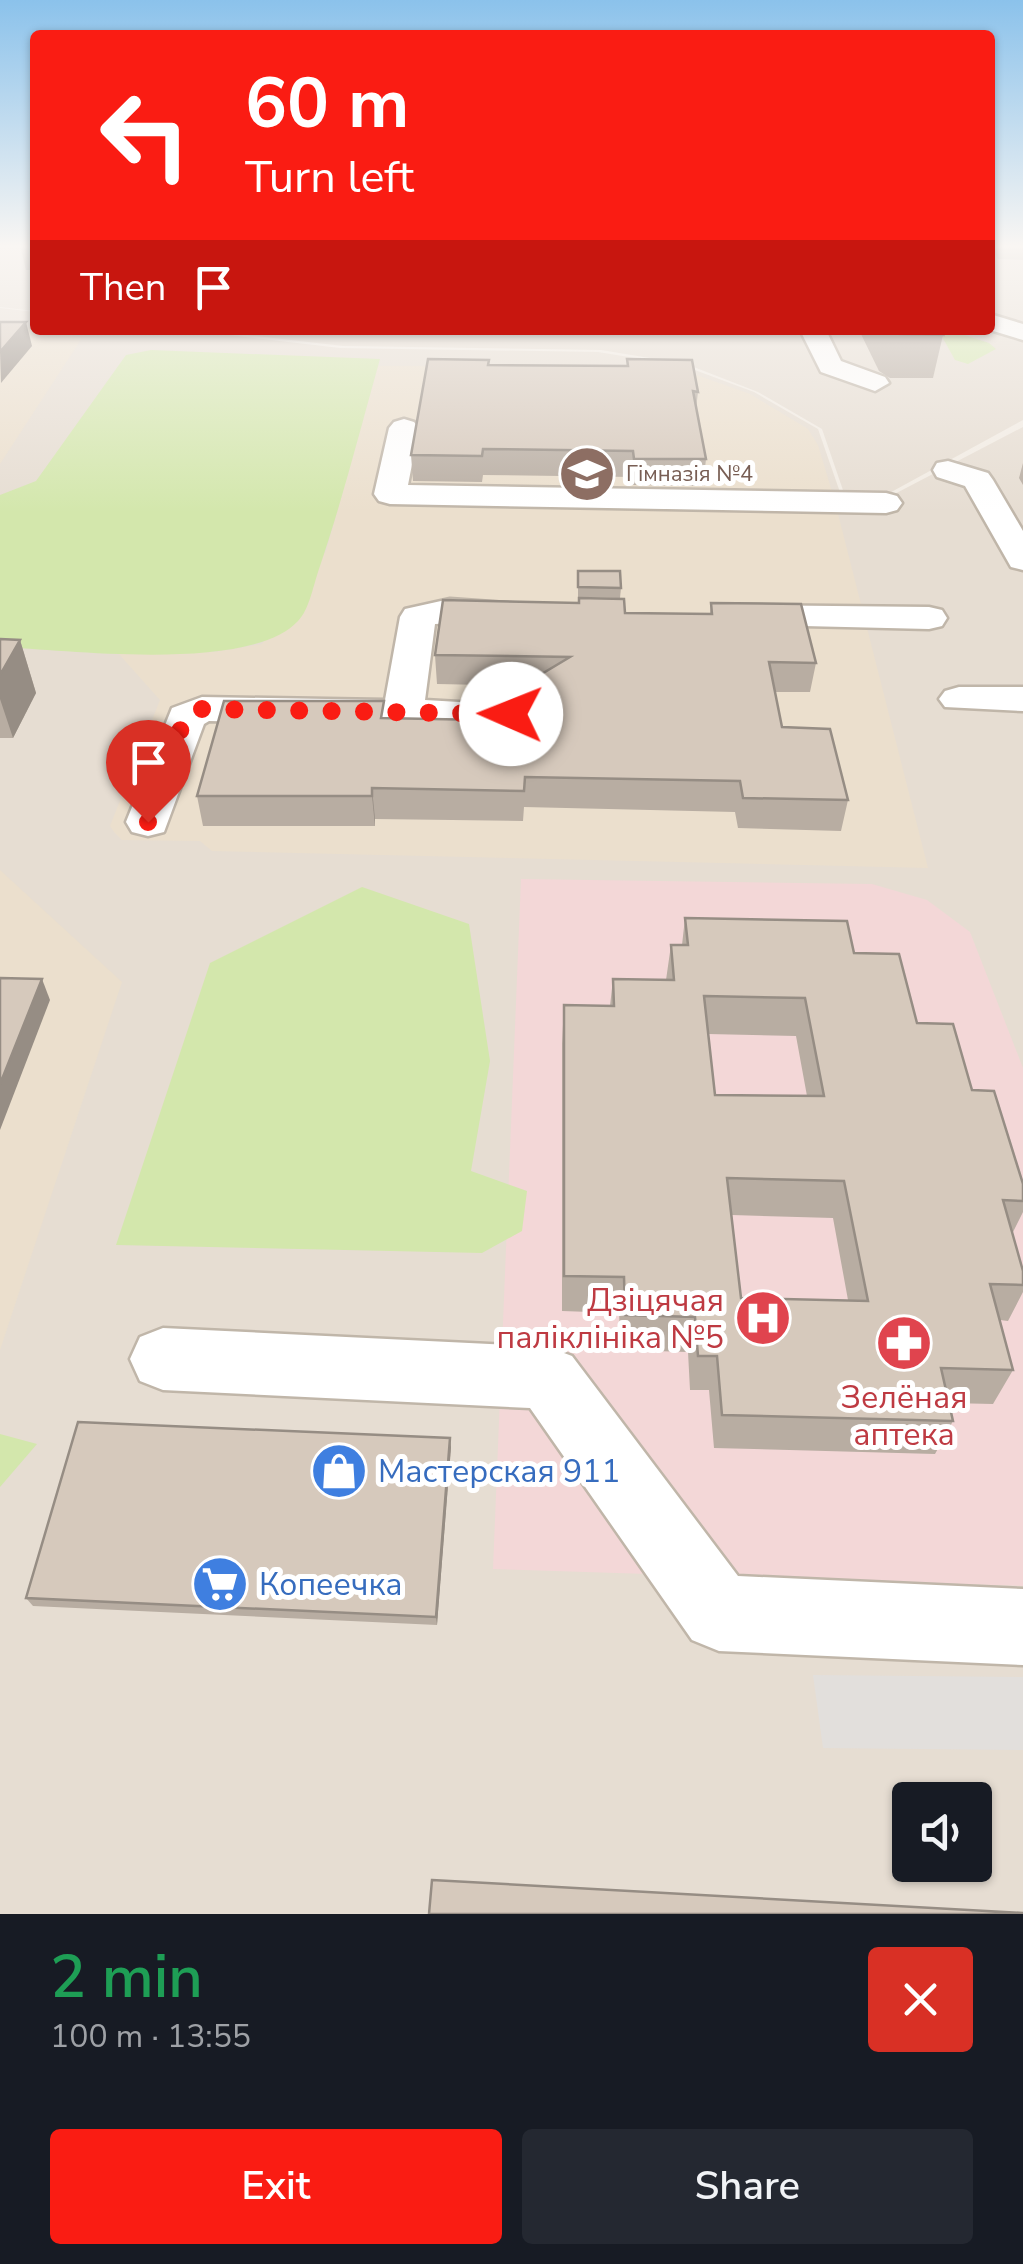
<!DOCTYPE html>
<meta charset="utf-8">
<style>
body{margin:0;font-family:"Nunito Sans",sans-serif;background:#242831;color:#f1f3f6;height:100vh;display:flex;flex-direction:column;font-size:38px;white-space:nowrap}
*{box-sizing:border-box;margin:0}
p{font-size:32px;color:#9ea1a6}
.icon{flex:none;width:55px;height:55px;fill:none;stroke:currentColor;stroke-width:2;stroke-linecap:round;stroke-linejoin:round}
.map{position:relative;height:1914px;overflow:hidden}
.details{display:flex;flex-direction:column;background:#171b24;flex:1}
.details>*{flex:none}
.banner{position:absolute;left:30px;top:30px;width:965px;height:305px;border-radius:10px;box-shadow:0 2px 8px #0004;background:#fa1c13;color:#fff;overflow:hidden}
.controls{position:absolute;left:892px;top:1782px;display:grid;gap:20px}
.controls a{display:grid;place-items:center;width:100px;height:100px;border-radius:10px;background:#171b24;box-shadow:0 2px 8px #0004;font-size:50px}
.pin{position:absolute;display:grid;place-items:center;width:85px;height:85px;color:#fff;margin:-102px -42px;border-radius:50% 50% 50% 0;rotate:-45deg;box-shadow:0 0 10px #0007}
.pin .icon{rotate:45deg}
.me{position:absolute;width:110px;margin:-55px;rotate:271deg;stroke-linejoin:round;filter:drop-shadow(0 0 8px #0008)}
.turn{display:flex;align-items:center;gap:35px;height:210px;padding:0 50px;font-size:45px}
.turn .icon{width:130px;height:130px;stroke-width:2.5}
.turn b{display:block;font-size:70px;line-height:85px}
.then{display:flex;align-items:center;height:95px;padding:0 50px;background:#0003;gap:20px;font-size:38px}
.round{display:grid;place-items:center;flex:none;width:105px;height:105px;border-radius:10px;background:#242831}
.summary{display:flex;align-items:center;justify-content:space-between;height:170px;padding:0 50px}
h1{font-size:60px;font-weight:600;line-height:75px;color:#1e9e55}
.cta{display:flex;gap:20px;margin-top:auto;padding:20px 50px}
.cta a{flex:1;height:115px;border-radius:10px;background:#fa1c13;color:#fff;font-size:40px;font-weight:600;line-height:115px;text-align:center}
.cta a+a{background:#242831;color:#f1f3f6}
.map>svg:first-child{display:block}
</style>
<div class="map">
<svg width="1023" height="1914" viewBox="0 0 1023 1914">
<rect width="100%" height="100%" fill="#f2ece4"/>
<g fill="#e6ddd2" fill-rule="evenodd">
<polygon points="0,245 35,245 35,311 0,307"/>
<polygon points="990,245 1023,245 1023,331 990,321"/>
<path d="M 0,308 L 35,312 L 35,330 L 186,330 L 340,348 L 598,352 L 684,366 L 754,392 L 818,429 L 842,498 L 885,499 L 1023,427 L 1023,1914 L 0,1914 ZM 910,1800 L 975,1800 L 975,1865 L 910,1865 Z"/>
<polygon points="204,330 990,330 1023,337 1023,420 884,496 845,496 822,429 758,392 686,364 601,350 343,346"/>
</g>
<g fill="#ebdfcd">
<polygon points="0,322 82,338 0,464"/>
<polygon points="378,366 674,367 750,394 808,429 818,445 835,502 928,868 212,851 200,841 122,840 114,832 110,826 160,700 118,653 213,652 262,644 326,551"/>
<polygon points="0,870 122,982 0,1350"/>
</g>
<polygon fill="#f3d7d7" points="521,879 872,884 927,900 970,932 1023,1068 1023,1586 493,1569"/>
<g fill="#d3e7ac">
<polygon points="949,330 989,343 996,349 968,364 955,360 940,333"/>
<path d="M 151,350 L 380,359 C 360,430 342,502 318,572 C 313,587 309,610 298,621 C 250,673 69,650 0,647 L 0,495 L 36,481 L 126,355 Z"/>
<polygon points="362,887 469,924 490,1061 471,1171 527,1191 522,1231 482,1253 116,1245 210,963"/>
<polygon points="0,1434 37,1444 0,1487"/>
</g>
<polygon fill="#e2dfdc" points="813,1675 1023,1677 1023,1750 823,1748"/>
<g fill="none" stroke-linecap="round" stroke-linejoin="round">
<g stroke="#c0b6a9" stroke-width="5">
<g id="minor">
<polygon points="990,314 1023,324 1023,340 990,330"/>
<polygon points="800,330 826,330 841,361 885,377 889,383 875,391 821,372"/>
<polygon points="404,419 414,422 419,428 408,485 886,493 897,496 902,503 897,510 886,513 390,504 379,501 374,494 389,428 394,422"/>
<polygon points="948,461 988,473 993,480 1023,531 1023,570 1011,567 965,486 937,477 933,470 937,463"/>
<polygon points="450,599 522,604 527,612 522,620 435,624 425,700 525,706 531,715 525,724 511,727 209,721 204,724 164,832 148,836 132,832 126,822 172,708 202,697 385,700 400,617 405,609"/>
<polygon points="739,605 929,607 942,610 947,618 942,626 929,629 726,624 721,616 726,608"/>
<polygon points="959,687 1023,687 1023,711 945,707 939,699 945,691"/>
<polygon points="163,1328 548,1347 572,1356 738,1576 1023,1589 1023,1665 719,1651 692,1640 530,1408 163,1390 140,1381 130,1359 140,1337"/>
</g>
</g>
<use href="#minor" fill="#fff" fill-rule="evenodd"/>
</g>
<g fill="#b8ada2" fill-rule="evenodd">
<polygon points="20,245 35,245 35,270 26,270"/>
<polygon points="990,245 1023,245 1023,260 998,259"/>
<polygon points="684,330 733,330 732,332 684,332"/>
<polygon points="859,330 940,330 943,335 933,378 890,378 879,371"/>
<polygon points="627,359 698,392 696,409 706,459 703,486 632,485 632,477 483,475 482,482 413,481 411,455 489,365 627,366"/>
<polygon points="1023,463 1023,485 1019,478"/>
<polygon points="578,571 621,588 620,598 578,597"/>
<polygon points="711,603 816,663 810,692 775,692 782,727 848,800 841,831 738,828 735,812 524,807 523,821 375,819 375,826 203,826 197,796 385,718 534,721 535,686 437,684 435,655 625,613 710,614"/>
<polygon points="0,639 20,640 36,693 13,738 0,738"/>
<path d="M 685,918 L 854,953 L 917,1023 L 972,1090 L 1023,1184 L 1023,1212 L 1012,1234 L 1023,1271 L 1023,1292 L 1008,1321 L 1000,1320 L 1013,1370 L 993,1404 L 949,1403 L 953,1421 L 935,1454 L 714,1448 L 709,1390 L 690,1390 L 688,1352 L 621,1350 L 619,1313 L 562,1311 L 562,1044 L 564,1005 L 610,1006 L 613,979 L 666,980 L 671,945 L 682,945 ZM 708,1034 L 796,1036 L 807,1096 L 715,1095 ZM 732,1215 L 833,1218 L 848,1300 L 741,1298 Z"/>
<polygon points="451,1447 437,1625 33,1606 26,1598"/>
</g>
<g fill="#968d84">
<polygon points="26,322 32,346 1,383 0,352"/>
<polygon points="20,640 36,693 13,738 0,699 0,675"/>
<polygon points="372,788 375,819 375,826 372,796"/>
<polygon points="42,979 50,1000 0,1130 0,1084"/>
<polygon points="450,1438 451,1447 437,1625 436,1617"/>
</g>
<g fill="#d6c9bc" stroke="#968d84" stroke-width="2.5" fill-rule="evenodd">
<polygon points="0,322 26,322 0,352"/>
<polygon points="892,330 940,330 943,335 899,334"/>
<polygon points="428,359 489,360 488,365 628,366 627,359 692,360 698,392 693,391 706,459 634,459 633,451 483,449 482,456 411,455"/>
<polygon points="578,571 620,571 621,588 578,587"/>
<polygon points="579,598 624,599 625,613 712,614 711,603 801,604 816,663 769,662 782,727 830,729 848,800 743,798 740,781 525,777 524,791 372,788 372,796 197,796 224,701 384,701 381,718 534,721 535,678 570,657 435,655 443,600 579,603"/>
<polygon points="0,639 20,640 0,675"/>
<path d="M 685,918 L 847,921 L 854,953 L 899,954 L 917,1023 L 953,1024 L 972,1090 L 994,1091 L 1023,1184 L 1023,1201 L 1003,1200 L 1023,1271 L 1023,1285 L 990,1284 L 1013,1370 L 941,1368 L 953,1421 L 722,1415 L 717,1356 L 698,1356 L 695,1317 L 625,1315 L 624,1277 L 564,1276 L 564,1005 L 614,1006 L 613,979 L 674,980 L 671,945 L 688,945 ZM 704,996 L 805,998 L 824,1096 L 715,1095 ZM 727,1178 L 844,1181 L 868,1301 L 741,1298 Z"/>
<polygon points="0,978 42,979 0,1084"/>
<polygon points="78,1422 450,1438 436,1617 26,1598"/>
<polygon points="432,1880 1023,1913 1023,1914 429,1914"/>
</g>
<linearGradient id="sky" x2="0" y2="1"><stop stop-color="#8bc2eb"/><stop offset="0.48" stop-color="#f9f6f3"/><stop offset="1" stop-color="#f9f6f3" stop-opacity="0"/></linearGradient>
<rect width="1023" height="513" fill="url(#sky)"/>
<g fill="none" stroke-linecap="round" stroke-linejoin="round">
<polyline stroke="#fa1c13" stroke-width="18" stroke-dasharray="0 32.4" points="148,822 180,731 186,717 202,709 511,714"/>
</g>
<defs>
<g id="school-disc" transform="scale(2.875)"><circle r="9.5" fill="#8d6e63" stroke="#fff"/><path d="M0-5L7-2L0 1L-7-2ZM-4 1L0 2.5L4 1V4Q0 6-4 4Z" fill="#fff"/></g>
<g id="hospital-disc" transform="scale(2.875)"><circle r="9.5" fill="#e0444e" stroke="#fff"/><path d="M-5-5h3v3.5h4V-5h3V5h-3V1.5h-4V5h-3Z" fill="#fff"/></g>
<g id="pharmacy-disc" transform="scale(2.875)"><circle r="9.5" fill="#e0444e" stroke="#fff"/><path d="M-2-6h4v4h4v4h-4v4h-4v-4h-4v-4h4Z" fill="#fff"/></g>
<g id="shop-disc" transform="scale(2.875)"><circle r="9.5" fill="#3f7fe0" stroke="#fff"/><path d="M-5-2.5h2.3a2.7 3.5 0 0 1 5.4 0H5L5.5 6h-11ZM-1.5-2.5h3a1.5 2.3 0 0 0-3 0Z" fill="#fff"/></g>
<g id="supermarket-disc" transform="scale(2.875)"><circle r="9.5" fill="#3f7fe0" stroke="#fff"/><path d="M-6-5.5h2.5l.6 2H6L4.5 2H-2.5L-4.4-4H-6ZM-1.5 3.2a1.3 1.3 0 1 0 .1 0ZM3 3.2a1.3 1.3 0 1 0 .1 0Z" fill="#fff"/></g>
</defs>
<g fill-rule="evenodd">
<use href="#school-disc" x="587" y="474"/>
<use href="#hospital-disc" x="763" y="1318"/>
<use href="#pharmacy-disc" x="904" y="1343"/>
<use href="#shop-disc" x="339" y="1471"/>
<use href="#supermarket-disc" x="220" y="1584"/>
</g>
<g text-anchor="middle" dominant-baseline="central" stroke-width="10" stroke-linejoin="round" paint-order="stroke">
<g font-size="22" fill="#785e54" stroke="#fff" text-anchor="start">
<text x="626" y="474">Гімназія №4</text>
</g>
<g font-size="32" fill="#be3a42" stroke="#fff" text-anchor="end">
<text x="724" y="1300">Дзіцячая<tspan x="724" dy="37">паліклініка №5</tspan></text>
<text x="904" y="1397" text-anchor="middle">Зелёная<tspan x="904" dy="37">аптека</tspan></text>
</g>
<g font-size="32" fill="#366cbe" stroke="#fff" text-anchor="start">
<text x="378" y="1471">Мастерская 911</text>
<text x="259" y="1584">Копеечка</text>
</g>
</g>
</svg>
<div class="controls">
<a><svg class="icon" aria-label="sound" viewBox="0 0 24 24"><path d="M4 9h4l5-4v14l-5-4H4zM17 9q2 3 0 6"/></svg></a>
</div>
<div class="pin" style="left:148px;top:822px;background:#d93025"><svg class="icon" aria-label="arrive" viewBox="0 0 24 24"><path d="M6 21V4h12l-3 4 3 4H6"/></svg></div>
<svg class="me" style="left:511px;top:714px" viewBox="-20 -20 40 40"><circle r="19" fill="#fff"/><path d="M0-13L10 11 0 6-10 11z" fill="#fa1c13"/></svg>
<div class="banner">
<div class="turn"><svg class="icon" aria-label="left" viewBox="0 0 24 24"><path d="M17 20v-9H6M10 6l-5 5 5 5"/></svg><div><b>60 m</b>Turn left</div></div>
<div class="then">Then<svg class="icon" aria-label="arrive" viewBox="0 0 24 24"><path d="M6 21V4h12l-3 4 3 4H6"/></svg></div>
</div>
</div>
<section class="details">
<div class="summary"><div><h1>2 min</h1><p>100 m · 13:55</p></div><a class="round" style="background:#d93025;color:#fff"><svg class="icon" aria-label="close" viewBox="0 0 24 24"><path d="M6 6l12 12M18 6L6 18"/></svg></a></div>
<div class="cta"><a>Exit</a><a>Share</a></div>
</section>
